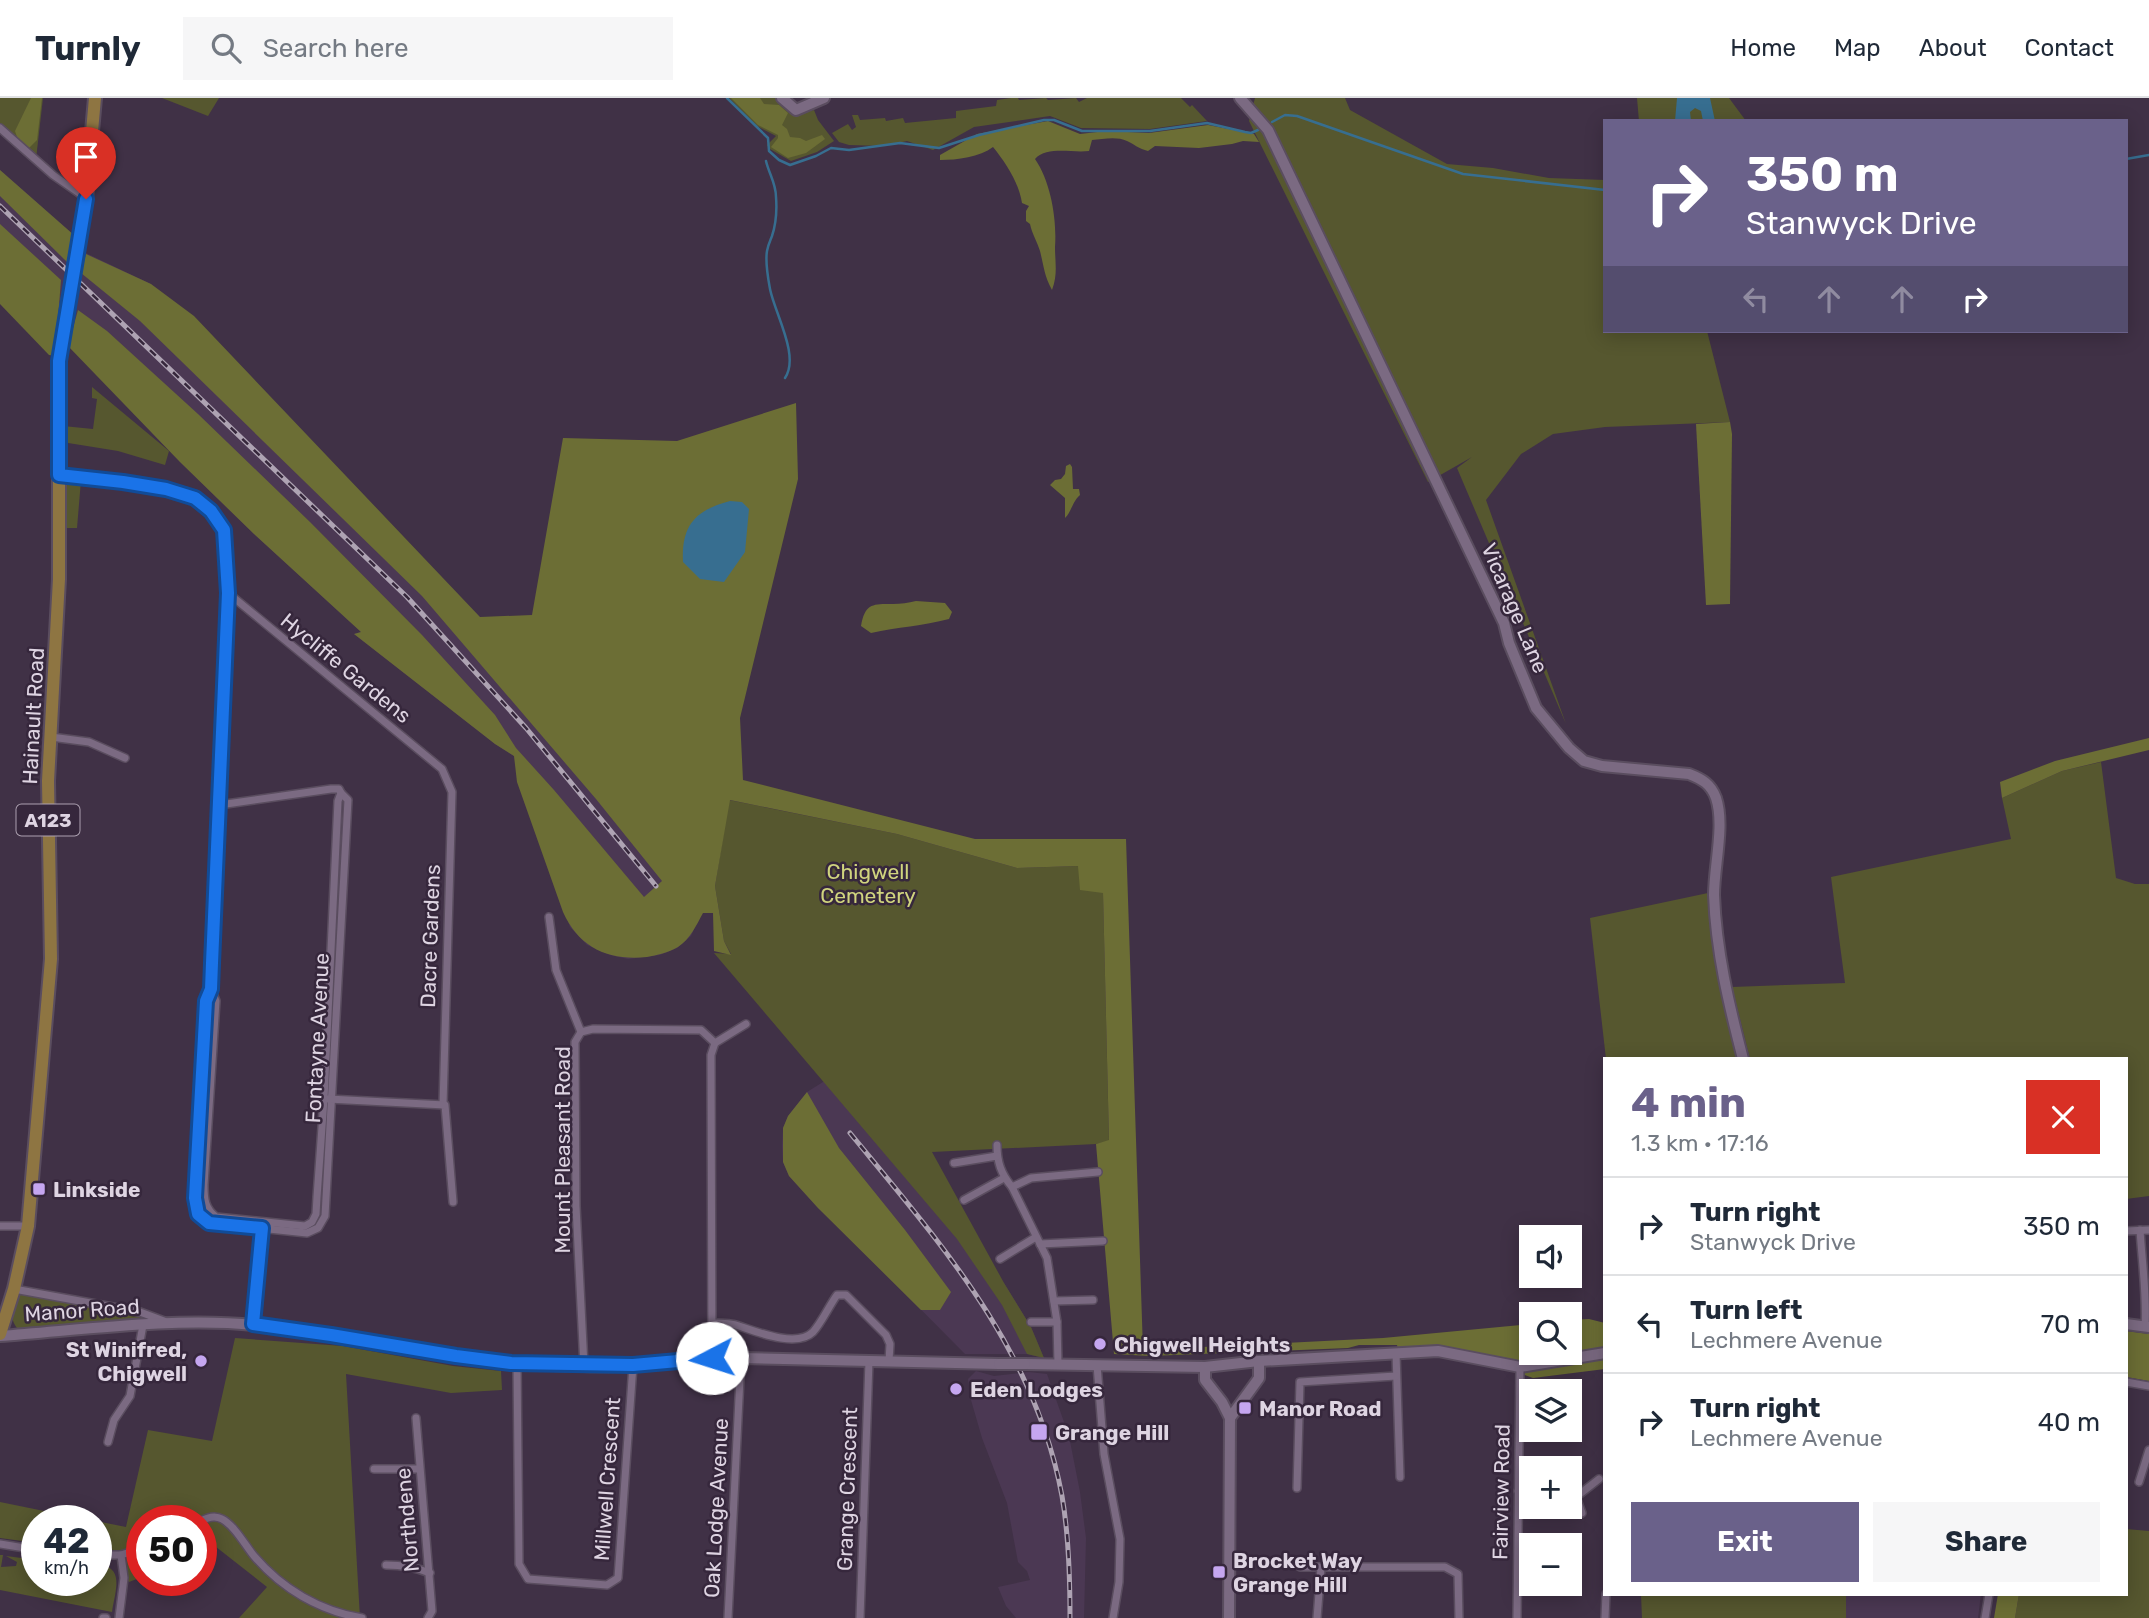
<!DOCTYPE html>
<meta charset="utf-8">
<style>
body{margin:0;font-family:Rubik,sans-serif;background:#f6f6f7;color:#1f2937;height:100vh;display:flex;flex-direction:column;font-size:26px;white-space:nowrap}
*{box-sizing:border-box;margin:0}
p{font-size:23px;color:#747a83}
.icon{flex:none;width:38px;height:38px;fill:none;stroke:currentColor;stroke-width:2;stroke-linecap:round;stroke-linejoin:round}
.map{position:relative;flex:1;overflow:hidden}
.panel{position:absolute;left:1603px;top:959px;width:525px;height:539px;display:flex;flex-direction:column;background:#fff;border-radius:0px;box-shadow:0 4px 18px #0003}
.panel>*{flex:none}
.top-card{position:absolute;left:1603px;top:21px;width:525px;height:214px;border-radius:0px;box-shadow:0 4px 18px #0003;background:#6a618a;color:#fff;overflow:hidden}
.fabs{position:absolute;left:1519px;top:1127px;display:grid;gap:14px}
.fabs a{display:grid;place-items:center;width:63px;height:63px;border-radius:0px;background:#fff;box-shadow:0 4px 18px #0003;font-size:35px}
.speed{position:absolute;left:21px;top:1407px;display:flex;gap:14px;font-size:35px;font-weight:700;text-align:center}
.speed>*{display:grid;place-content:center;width:91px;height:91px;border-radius:50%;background:#fff;box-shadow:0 4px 18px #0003;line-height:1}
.speed small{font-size:18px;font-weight:400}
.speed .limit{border:10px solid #d22;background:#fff;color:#111}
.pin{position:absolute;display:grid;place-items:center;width:60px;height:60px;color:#fff;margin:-72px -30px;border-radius:50% 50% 50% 0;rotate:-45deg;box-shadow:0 0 7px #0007}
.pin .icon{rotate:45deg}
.me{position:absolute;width:77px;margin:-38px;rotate:265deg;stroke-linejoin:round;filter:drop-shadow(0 0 5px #0008)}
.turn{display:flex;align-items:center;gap:24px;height:147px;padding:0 28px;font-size:32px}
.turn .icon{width:91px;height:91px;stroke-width:2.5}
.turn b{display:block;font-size:49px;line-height:60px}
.lanes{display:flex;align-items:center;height:66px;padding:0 28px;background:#0003;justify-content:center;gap:35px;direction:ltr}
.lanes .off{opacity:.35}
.round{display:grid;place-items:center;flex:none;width:74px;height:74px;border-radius:0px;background:#f6f6f7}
.summary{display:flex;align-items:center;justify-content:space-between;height:119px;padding:0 28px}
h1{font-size:42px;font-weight:700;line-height:52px;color:#6a618a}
.cta{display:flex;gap:14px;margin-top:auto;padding:14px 28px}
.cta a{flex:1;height:80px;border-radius:0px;background:#6a618a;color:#fff;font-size:28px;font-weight:700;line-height:80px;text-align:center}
.cta a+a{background:#f6f6f7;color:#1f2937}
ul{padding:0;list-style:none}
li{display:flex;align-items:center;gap:21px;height:98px;padding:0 28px;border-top:2px solid #e0e1e3}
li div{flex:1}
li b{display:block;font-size:26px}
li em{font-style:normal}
header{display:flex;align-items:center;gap:42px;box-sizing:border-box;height:98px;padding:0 35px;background:#fff;border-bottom:2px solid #e0e1e3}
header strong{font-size:33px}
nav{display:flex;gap:38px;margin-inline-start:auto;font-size:24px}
.search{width:490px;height:63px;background:#f6f6f7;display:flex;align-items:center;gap:18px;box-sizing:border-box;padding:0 24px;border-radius:0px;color:#747a83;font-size:26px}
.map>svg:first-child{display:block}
</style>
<header>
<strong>Turnly</strong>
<div class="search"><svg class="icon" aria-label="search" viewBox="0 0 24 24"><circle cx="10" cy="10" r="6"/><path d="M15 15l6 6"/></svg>Search here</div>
<nav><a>Home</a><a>Map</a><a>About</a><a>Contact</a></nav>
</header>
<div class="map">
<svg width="2149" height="1520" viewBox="0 0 2149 1520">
<rect width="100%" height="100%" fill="#403146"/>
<g fill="#4b3853">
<polygon points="0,72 75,138 86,155 151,186 705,806 691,838 677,850 660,857 628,861 610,857 587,847 570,829 520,689 514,658 495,646 354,536 361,534 254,436 180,364 7,182 0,187"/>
<polygon points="849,978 1004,1185 1031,1229 1044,1260 1027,1256 965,1256 861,1151 818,1110 789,1078 783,1064 782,1048 783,1030 788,1018 807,994 823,984"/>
<polygon points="976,1273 994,1278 1029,1274 1047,1276 1069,1338 1080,1394 1086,1440 1084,1520 1016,1520 1006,1508 998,1489 1030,1482 1027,1473 1018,1464 1007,1405 982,1340 971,1302 968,1281"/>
<polygon points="1846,1496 1981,1496 1978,1520 1846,1520"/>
</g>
<g fill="#56572f">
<polygon points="0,0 43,0 36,61 0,28"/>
<polygon points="162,0 219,0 208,18"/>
<path d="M 729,0 L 775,0 C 790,14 794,18 814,12 L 818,22 L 834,43 L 817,54 L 791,63 L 770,51 L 767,47 L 776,38 L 757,28 Z"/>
<polygon points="1011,0 1018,0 1019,2 1046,0 1048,2 1076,0 1079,4 1087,0 1181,0 1190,9 1192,7 1207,23 1150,31 1081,30 1050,18 974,29 933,52 907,43 884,48 849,47 839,44 832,35 848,26 852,32 856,29 852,17 858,17 860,22 885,20 886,23 903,20 905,25 956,20 956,13 996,8 997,2"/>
<polygon points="1255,0 1345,0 1350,12 1447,66 1493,70 1549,80 1605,82 1605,233 1707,233 1730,324 1605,329 1553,336 1521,356 1486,402 1566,626 1457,370 1472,359 1428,384 1249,23"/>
<polygon points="1637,0 1729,0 1746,23 1639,23"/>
<polygon points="92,289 169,353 165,367 118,353 62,344 63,328 93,331 97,301 92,300"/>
<polygon points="64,381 81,382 77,430 63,430"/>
<polygon points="2101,664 2116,780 2135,786 2149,786 2149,1098 2126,1101 2126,961 1750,961 1732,889 1845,885 1831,779 2011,741 2002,700 2062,673"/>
<polygon points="729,702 897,736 1017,770 1078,768 1103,794 1109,1043 1096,1046 932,1054 1004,1185 1031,1229 1044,1260 1027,1256 1002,1207 957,1141 714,855 731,856 724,843 715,788"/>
<path d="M 1708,795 C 1709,851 1724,905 1737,961 L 1606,961 L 1590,820 Z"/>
<path d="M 18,1195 L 153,1222 L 18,1231 C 8,1220 13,1208 18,1195 Z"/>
<polygon points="235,1240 343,1248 453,1268 501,1273 502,1292 451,1295 346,1276 360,1520 239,1520 267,1489 211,1445 201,1450 201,1423 142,1423 142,1479 129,1484 112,1451 96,1452 96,1447 107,1443 106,1441 96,1444 96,1423 126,1429 148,1332 212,1343"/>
<polygon points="0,1404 93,1423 37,1423 37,1445 0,1440"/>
<polygon points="2126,1431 2149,1433 2149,1520 2015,1520 2019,1496 2126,1496"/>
<path d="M 0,1457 L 3,1457 L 1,1469 L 16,1468 L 17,1464 L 6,1458 L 37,1462 L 37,1482 L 96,1482 L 96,1466 C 126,1468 115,1493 112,1514 L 0,1492 Z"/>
<polygon points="1641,1496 1846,1496 1846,1520 1642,1520"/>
</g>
<g fill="#6c6e35">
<polygon points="31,0 42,0 37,42 29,50 18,42 15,33"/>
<polygon points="731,0 760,0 764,6 779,7 788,15 782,27 787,31 790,39 800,40 806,43 822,37 825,41 806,55 788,60 771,49 778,40 778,37 758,27"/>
<path d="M 1048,23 L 1080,36 L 1106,33 L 1149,35 L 1208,27 L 1254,36 L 1259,44 L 1243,43 L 1232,46 L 1199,50 L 1155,48 L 1148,53 C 1139,51 1134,46 1127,43 C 1117,38 1103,41 1092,42 L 1089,53 C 1071,55 1047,48 1035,61 C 1051,84 1057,122 1055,149 C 1055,165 1058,176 1052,192 C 1044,177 1044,169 1040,153 C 1037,143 1032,136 1030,126 L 1026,123 L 1026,113 L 1029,108 L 1022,105 C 1019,85 1006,65 993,49 C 980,59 957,62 940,62 L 940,57 L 977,36 Z"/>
<polygon points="0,72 75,138 67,164 0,98"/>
<polygon points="0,126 61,182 55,258 49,257 0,206"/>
<path d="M 86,156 L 151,186 L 194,218 L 480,519 L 532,517 L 563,340 L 677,343 L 796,305 L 798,381 L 740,620 L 743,682 L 975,741 L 1126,741 L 1143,1252 L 1383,1240 L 1531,1226 L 1531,1255 L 1570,1255 L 1570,1222 L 1589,1221 L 1605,1225 L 1605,1271 L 1533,1280 L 1458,1253 L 1398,1251 L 1397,1247 L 1359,1247 L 1348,1250 L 1150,1258 L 1114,1256 L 1096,1046 L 1109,1042 L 1103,795 L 1080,792 L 1078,768 L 1017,770 L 897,736 L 730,702 L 715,788 L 724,843 L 731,857 L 714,853 L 713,815 L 703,815 C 696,828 690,841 678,849 C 668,855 657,857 647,859 C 609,863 579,850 563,814 L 517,684 L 514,658 L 495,646 L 354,536 L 361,534 L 254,436 L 180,364 L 68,248 L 78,212 L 107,233 L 198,316 L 310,424 L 422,537 L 495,617 L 516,650 L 554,692 L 644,799 L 662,783 L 596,701 L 422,498 L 140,223 L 81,175 Z"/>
<polygon points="1730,324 1732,336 1730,506 1706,507 1696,326"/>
<path d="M 1070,366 L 1072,369 L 1073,391 L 1079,391 L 1080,397 C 1072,404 1072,413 1065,420 L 1065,400 L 1050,387 L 1055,382 L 1061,381 L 1065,376 L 1066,368 Z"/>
<path d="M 916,503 L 945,505 L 952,514 L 949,521 C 923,528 897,529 871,535 L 861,528 C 865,505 873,506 893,506 C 901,506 908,505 916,503 Z"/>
<polygon points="2149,640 2149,652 2062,673 2002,700 2000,684 2055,663"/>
<polygon points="807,994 839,1050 905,1132 951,1194 940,1212 921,1212 818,1110 789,1078 783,1064 783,1030 788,1018"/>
<polygon points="2126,1233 2149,1236 2149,1283 2126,1279"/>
<polygon points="1998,1496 2019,1496 2015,1520 1994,1520"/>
</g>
<g fill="#376e90">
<polygon points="1677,0 1710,0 1715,23 1703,23 1701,13 1695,10 1690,14 1691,23 1675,23"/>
<path d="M 730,403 L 742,404 L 749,411 L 745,454 L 724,484 L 700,481 L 683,464 C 681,428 695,412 730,403 Z"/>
</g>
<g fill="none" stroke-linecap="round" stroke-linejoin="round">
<g stroke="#376e90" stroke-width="2.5">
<polyline points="727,0 768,40 769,53 779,62 790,67 816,58 831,50 849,52 900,45 939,50 979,37 1044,22 1054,22 1082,33 1150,33 1207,25 1245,34 1251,35 1258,32"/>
<polyline points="1272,24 1285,17 1297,18 1463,76 1605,92"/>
<polyline points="2126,61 2149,57"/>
<path d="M 766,63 C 769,76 776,85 776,99 C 777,112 776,126 772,138 C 770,143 768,147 767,153 C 765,165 768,180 770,191 C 775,216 800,258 785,280"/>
</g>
<g stroke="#5a4d5f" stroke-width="10">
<g id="street">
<polyline points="0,30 53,77 86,100"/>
<path d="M 59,377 C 101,382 154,383 193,400 C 205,404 218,419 223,430 C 228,442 227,481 228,495 L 211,891 L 206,903 L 195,1087 L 198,1116 L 209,1125 L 307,1135 L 318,1130 L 325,1118 L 348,702 L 341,695"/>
<polyline points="228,495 442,671 452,694 443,1007"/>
<polyline points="51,639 89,644 125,660"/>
<polyline points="549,819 556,872 581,934"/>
<path d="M 211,891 L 216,903 L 204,1087 C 204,1102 205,1110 216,1119 L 305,1128 L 312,1124 L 316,1116 L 317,1099 L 324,1001 L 338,703 L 341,695 L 339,691 L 331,691 L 219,707"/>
<polyline points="328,1001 445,1007 453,1104"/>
<path d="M 997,1047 C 997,1064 1001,1076 1012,1089 L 1047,1160 L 1057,1224 L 1058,1266"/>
<polyline points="954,1065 997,1058"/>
<polyline points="1012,1089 1031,1080 1098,1074"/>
<polyline points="964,1102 1004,1080"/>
<polyline points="0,1128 28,1128"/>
<path d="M 2140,1132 C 2142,1164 2147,1197 2145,1229"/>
<polyline points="2126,1133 2149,1132"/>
<polyline points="1040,1146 1103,1143"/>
<polyline points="1000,1161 1036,1139"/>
<polyline points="14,1191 140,1214 164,1223"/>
<polyline points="1054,1203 1093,1202"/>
<polyline points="1031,1224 1057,1224"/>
<path d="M 712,1225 C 722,1225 731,1225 739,1228 C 757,1234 797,1250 813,1234 C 822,1224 829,1208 837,1197 L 846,1197 L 886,1237 L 890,1246 L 889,1263"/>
<polyline points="253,1226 262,1126"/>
<polyline points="1396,1255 1400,1379"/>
<polyline points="712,1260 711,957 715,945 746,926"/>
<polyline points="517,1265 519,1466 528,1481 607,1487 618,1480 633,1267"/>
<polyline points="1097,1267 1104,1356 1120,1441 1119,1484 1113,1520"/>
<polyline points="584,1268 576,1108 575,944 581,934 593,931 701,932 715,945"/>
<polyline points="2126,1284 2149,1288"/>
<polyline points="416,1320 432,1513 428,1520"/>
<polyline points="108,1344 114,1322 130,1298 143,1227"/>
<polyline points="374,1371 419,1371"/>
<polyline points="2139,1384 2149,1352"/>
<polyline points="1297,1390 1300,1284 1396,1278"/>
<polyline points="1518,1393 1531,1393"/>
<polyline points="1570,1397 1576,1399 1599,1381"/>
<polyline points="1576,1399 1582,1415"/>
<path d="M 201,1423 C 208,1419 215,1417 222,1421 C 235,1428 245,1447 254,1458 C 282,1491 320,1513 362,1520"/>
<polyline points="0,1446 37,1452"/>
<polyline points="96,1457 121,1457 142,1450"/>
<path d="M 386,1467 C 402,1467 415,1469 430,1475"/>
<polyline points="1300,1469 1445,1469 1458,1476 1459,1520"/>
<polyline points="103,1520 106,1520"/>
<polyline points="119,1520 124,1480 121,1457"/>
<polyline points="728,1520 741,1260"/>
<polyline points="860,1520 869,1263"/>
<polyline points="1317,1520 1321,1470"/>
<polyline points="1517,1520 1520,1269"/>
<polyline points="1605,1520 1606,1496"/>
<polyline points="1985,1520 1989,1496"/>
</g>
</g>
<g stroke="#5a4d5f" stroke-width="14">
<g id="secondary">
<polyline points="782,0 796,12 824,0"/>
<path d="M 1240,0 L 1268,32 L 1504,525 L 1509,545 L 1536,610 L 1569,650 L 1584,663 L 1602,668 L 1689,676 C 1702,681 1711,686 1716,700 C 1725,727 1714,768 1714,797 C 1716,853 1729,907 1743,961"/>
<polyline points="2126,1226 2149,1229"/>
<path d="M 0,1238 C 82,1232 173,1219 255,1227 C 341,1235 426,1259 513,1265 C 553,1267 595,1270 635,1267 C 671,1265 706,1260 741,1260 L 999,1266"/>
<polyline points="1025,1266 1205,1269 1259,1263 1438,1253 1520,1269 1605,1255"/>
<polyline points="1205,1269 1205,1282 1222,1304 1230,1320 1229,1520"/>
<polyline points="1230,1320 1259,1280 1259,1263"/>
</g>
</g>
<g stroke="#5a4d5f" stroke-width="16">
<g id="primary">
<polyline points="75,167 86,101 95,0"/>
<polyline points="0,1236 14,1191 28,1128 51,861 48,683 59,481 59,263 68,204"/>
</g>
</g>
<use href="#street" stroke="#7b6a82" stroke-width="7"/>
<use href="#secondary" stroke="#7b6a82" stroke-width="10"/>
<use href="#primary" stroke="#8e7542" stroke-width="12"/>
<g stroke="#aea3b3" stroke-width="5">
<g id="rail">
<polyline points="0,108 407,499 526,630 656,788"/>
<path d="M 850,1035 C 941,1146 1035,1251 1062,1398 C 1069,1438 1070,1479 1070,1520"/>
</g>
</g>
<use href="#rail" stroke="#36273c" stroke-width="2.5" stroke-dasharray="8" stroke-linecap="butt"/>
<g stroke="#5a4d5f" stroke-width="14" stroke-linecap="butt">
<polyline id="secondary-bridge" points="999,1266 1025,1266"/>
</g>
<g stroke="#5a4d5f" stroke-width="16" stroke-linecap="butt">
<polyline id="primary-bridge" points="68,204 75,167"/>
</g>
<use href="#secondary-bridge" stroke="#7b6a82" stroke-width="10"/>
<use href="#primary-bridge" stroke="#8e7542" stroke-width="12"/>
</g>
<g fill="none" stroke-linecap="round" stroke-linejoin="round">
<g stroke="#114b97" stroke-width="18">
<polyline id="route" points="86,101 59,263 59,377 123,384 166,391 195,400 211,413 224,432 228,495 212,865 211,891 206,903 195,1100 198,1116 209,1125 262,1130 253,1226 331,1237 456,1258 511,1265 633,1267 712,1260"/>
</g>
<use href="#route" stroke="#1a73e8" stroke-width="12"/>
</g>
<g fill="#c5a6f0" stroke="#36273c" stroke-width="2.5">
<rect x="32" y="1084" width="14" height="14" rx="3.5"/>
<circle cx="1100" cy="1246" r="7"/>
<circle cx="201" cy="1263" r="7"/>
<circle cx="956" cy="1291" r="7"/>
<rect x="1238" y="1303" width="14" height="14" rx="3.5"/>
<rect x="1030" y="1325" width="18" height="18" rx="3.5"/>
<rect x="1212" y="1467" width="14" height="14" rx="3.5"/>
</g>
<g text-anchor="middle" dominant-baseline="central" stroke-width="5" stroke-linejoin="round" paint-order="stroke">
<rect fill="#36273c" stroke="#aca0b0" stroke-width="2" x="16.5" y="706.5" width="63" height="31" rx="5"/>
<g font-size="19" font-weight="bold" fill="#ded4e2">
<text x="48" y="722">A123</text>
</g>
<g font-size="21" fill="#ded4e2" stroke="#36273c">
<text transform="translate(1515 510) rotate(67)">Vicarage Lane</text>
<text transform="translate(346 570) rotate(39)">Hycliffe Gardens</text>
<text transform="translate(33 618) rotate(-87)">Hainault Road</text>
<text transform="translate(430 838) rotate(-88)">Dacre Gardens</text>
<text transform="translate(317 940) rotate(-87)">Fontayne Avenue</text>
<text transform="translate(562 1052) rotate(-90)">Mount Pleasant Road</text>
<text transform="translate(82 1212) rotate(-4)">Manor Road</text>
<text transform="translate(607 1381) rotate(-86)">Millwell Crescent</text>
<text transform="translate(847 1391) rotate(-88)">Grange Crescent</text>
<text transform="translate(1501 1394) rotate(-89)">Fairview Road</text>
<text transform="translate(716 1410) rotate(-87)">Oak Lodge Avenue</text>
<text transform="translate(407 1422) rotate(-95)">Northdene</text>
</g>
<g font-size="21" fill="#d0d47e" stroke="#36273c">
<text x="868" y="773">Chigwell<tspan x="868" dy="24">Cemetery</tspan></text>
</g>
<g font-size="21" font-weight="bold" fill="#ded4e2" stroke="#36273c" text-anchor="start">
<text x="53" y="1091">Linkside</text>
<text x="1114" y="1246">Chigwell Heights</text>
<text x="187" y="1251" text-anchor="end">St Winifred,<tspan x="187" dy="24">Chigwell</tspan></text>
<text x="970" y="1291">Eden Lodges</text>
<text x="1259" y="1310">Manor Road</text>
<text x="1055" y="1334">Grange Hill</text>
<text x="1233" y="1462">Brocket Way<tspan x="1233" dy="24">Grange Hill</tspan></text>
</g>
</g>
</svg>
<div class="fabs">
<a><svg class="icon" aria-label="sound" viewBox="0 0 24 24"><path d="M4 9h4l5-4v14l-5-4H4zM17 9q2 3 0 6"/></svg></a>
<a><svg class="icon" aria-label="search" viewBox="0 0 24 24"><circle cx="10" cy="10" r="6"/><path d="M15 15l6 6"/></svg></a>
<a><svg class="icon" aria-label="layers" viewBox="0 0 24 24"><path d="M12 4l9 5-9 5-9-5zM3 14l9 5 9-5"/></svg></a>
<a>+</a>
<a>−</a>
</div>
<div class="speed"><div>42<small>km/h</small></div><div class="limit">50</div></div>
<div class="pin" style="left:86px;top:101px;background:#d93025"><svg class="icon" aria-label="arrive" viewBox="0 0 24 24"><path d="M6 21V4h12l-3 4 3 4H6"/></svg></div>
<svg class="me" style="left:712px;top:1260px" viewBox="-20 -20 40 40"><circle r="19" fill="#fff"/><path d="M0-13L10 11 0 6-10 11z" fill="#1a73e8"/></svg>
<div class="top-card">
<div class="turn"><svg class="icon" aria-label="right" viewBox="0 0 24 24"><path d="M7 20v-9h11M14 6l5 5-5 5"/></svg><div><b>350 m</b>Stanwyck Drive</div></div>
<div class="lanes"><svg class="icon off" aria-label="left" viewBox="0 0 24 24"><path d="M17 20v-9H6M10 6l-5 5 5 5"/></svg><svg class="icon off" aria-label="ahead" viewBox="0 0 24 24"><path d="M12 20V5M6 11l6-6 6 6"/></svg><svg class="icon off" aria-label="ahead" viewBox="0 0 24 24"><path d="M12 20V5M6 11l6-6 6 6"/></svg><svg class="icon" aria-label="right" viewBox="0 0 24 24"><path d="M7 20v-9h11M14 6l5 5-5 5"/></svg></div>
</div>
<section class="panel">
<div class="summary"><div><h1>4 min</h1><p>1.3 km · 17:16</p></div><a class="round" style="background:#d93025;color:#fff"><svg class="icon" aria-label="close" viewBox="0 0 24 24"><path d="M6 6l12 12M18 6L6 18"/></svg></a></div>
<ul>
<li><svg class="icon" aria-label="right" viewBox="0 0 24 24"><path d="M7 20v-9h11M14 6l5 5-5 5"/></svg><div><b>Turn right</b><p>Stanwyck Drive</p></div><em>350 m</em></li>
<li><svg class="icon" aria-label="left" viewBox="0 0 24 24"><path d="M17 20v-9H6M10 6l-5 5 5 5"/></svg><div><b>Turn left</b><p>Lechmere Avenue</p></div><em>70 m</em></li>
<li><svg class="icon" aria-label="right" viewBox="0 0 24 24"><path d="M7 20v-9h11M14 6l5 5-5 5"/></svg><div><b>Turn right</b><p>Lechmere Avenue</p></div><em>40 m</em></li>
</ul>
<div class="cta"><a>Exit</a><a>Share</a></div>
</section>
</div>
